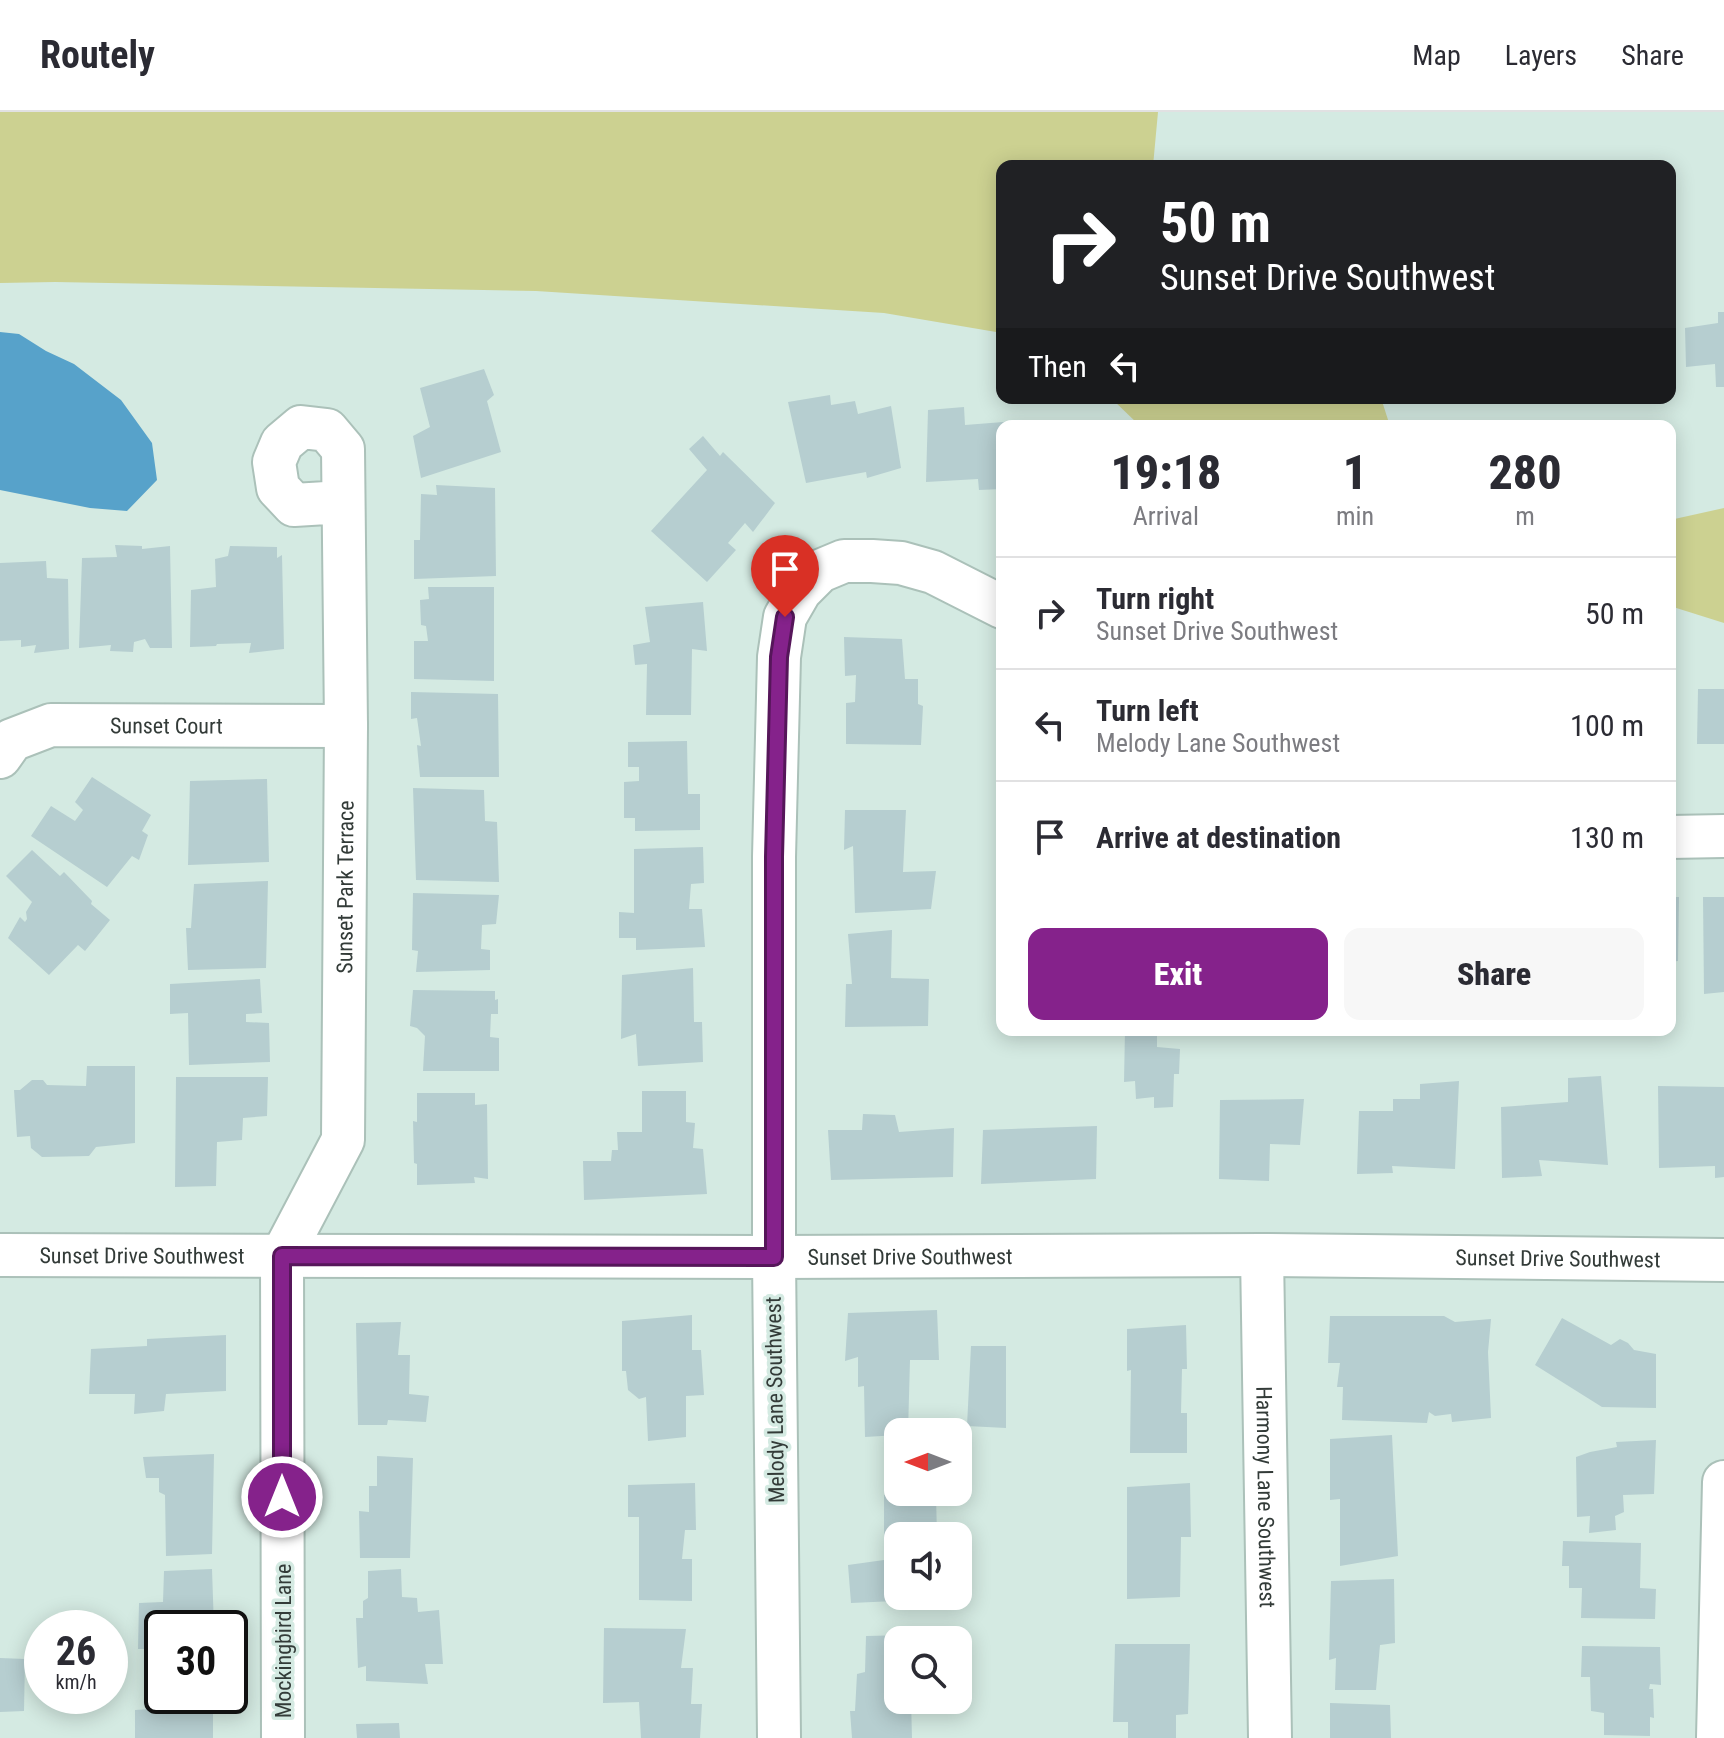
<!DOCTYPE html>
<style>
body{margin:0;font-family:"Roboto Condensed",sans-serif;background:#f7f7f7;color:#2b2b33;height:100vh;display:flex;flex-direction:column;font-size:30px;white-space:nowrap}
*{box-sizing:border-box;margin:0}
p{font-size:26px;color:#7c7c81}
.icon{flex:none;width:44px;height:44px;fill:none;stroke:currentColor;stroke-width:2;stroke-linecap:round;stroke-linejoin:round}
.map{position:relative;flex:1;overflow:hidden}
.drawer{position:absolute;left:996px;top:308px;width:680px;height:616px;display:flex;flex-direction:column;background:#fff;border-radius:16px;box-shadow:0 4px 20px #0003}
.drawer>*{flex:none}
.top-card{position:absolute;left:996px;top:48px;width:680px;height:244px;border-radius:16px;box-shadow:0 4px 20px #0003;background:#202124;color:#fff;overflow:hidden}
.needle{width:52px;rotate:270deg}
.controls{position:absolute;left:884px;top:1306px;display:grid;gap:16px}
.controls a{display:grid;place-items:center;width:88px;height:88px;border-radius:16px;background:#fff;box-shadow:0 4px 20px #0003;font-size:40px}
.speed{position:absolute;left:24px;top:1498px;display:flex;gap:16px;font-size:40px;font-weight:700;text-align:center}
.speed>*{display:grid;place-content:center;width:104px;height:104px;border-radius:50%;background:#fff;box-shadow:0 4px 20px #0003;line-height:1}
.speed small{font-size:20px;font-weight:400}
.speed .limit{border:4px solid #111;border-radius:12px;background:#fff;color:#111}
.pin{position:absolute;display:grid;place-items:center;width:68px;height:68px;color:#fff;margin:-82px -34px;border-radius:50% 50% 50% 0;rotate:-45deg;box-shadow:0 0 8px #0007}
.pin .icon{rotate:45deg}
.me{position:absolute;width:88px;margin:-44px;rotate:0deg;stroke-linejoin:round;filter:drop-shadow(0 0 6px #0008)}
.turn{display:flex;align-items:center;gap:28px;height:168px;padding:0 32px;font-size:36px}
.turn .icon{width:104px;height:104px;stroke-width:2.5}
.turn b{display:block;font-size:56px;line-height:68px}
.then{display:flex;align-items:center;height:76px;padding:0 32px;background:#0003;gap:16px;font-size:30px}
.eta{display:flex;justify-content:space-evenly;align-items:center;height:136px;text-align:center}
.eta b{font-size:48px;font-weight:800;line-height:56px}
.button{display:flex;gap:16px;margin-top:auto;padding:16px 32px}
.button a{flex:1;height:92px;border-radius:16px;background:#85228b;color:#fff;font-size:32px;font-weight:800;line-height:92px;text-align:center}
.button a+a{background:#f7f7f7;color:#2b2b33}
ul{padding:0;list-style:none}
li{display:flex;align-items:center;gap:24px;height:112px;padding:0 32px;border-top:2px solid #e1e1e2}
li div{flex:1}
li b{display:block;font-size:30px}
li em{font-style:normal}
header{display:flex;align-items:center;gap:48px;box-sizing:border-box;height:112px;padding:0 40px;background:#fff;border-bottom:2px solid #e1e1e2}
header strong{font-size:38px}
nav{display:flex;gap:44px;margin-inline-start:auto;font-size:28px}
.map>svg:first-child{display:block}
</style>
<header>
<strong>Routely</strong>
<nav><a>Map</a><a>Layers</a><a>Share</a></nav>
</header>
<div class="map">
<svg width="1724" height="1626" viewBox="0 0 1724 1626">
<rect width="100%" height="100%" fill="#d4eae2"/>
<g fill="#ccd191">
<polygon points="0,0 1158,0 1153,54 1002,54 1002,221 884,201 536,179 55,170 0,171"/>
<polygon points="1111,286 1381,286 1390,314 1140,314"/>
<polygon points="1724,396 1724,511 1670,494 1670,408"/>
</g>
<polygon fill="#57a2ca" points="0,220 19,222 46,239 74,252 121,288 152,331 157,368 127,399 90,396 0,378"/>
<g fill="#b6ced0">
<polygon points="1718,200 1724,200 1724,275 1716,275 1715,252 1686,255 1685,216 1718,211"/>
<polygon points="484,257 494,283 487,289 501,340 421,366 413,324 430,315 420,276"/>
<polygon points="830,283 831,293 855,289 858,302 891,294 901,356 867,366 866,360 806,371 788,290"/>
<polygon points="964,295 965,313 1016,309 1016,314 1002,314 1002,377 979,378 978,367 926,370 928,298"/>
<polygon points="703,324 720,344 723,340 775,391 753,420 745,411 728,431 736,438 707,470 651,419 707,358 689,337"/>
<polygon points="436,373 495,376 496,464 414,467 414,428 420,428 421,382 437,383"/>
<polygon points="115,433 142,434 142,437 170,434 172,536 150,536 145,527 134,530 133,540 110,539 111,533 79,536 82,446 117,445"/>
<polygon points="230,434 277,435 277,446 282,443 284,537 249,541 251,531 217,532 216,534 190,535 191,478 216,475 215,447 228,444"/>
<polygon points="46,449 47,466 68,467 69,537 34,541 36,533 21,535 21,528 0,529 0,451"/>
<polygon points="428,475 494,475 494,569 414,567 414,529 428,529 426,514 421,513 420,488 429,487"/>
<polygon points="703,490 707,539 692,537 691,603 646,603 647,552 635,553 633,533 650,530 645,495"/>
<polygon points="844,525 902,527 905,567 918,567 918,592 923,594 921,633 846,632 846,591 855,590 856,563 845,564"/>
<polygon points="1670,571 1674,571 1676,644 1670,644"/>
<polygon points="1698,577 1724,577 1724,632 1697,632"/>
<polygon points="411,580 498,582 499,665 420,665 417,633 421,634 417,606 411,607"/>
<polygon points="687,629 688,682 700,682 700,718 635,719 635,706 624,706 624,670 639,669 639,655 628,655 628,630"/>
<polygon points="92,665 151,703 142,719 148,723 139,748 132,744 107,775 31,724 51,694 75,709 83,698 75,690"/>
<polygon points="267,667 269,750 188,753 190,669"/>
<polygon points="413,676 484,678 485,709 497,710 499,770 416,768"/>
<polygon points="845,698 906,698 903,760 936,759 931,797 855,801 853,734 844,738"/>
<polygon points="703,735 704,771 691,772 689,797 702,797 705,835 636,838 636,826 619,826 619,800 634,801 634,737"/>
<polygon points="32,738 60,764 64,760 92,789 91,792 110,808 85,839 78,833 49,863 8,826 20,805 25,810 27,807 26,800 32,790 6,764"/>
<polygon points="268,769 266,856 188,858 186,816 191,816 194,772"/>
<polygon points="413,781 499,783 496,812 482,813 481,837 490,838 490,858 416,860 418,839 412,838"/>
<polygon points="1670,785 1679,785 1678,849 1670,850"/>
<polygon points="1703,785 1724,785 1724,880 1704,882"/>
<polygon points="892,818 891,866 929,867 928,914 845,915 846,872 852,872 848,822"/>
<polygon points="693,856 694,910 702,910 703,950 638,954 636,922 621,927 622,863"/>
<polygon points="260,867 262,901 246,902 246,910 269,911 270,950 189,953 188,901 170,902 170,872"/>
<polygon points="413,878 495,879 495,888 498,887 498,902 491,902 490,925 499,926 499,959 423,959 425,924 417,916 410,914"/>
<polygon points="1125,918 1157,918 1157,935 1180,937 1179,962 1174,962 1173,995 1154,996 1154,985 1136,987 1135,969 1124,970"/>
<polygon points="87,954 135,954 135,1031 96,1035 89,1044 42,1045 31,1036 30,1024 17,1025 14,978 20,978 32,968 43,968 47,973 86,974"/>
<polygon points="1601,964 1608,1053 1539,1048 1542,1064 1502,1066 1501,995 1568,990 1568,966"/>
<polygon points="176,965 268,965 267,1004 243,1006 242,1028 217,1030 216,1074 175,1075"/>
<polygon points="1459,969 1455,1057 1392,1054 1393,1061 1357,1062 1359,999 1393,999 1393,987 1420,987 1420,972"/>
<polygon points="1658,974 1724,975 1724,1065 1715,1066 1715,1054 1659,1056"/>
<polygon points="642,979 686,979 686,1010 695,1011 693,1036 703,1037 707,1082 584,1088 583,1049 611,1049 612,1038 618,1038 617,1020 642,1020"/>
<polygon points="417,981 475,981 475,993 487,992 488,1067 474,1065 475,1071 417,1073 417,1052 414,1051 413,1009 417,1010"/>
<polygon points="1304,987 1300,1033 1270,1032 1269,1069 1219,1067 1220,988"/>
<polygon points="863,1002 895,1003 899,1020 954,1016 953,1065 831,1068 828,1018 862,1018"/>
<polygon points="1097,1014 1096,1067 981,1072 983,1018"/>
<polygon points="937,1198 939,1248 910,1248 908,1320 898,1320 898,1323 865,1325 864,1274 858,1275 858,1245 845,1249 848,1201"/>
<polygon points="692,1203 692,1238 701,1238 704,1283 686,1284 686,1325 648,1329 646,1285 639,1287 628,1278 626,1259 622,1259 622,1209"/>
<polygon points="1330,1204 1444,1204 1455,1210 1491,1207 1488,1240 1491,1306 1452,1310 1451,1302 1435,1304 1429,1300 1427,1311 1342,1308 1343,1275 1337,1275 1340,1251 1328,1251"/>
<polygon points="1562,1206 1611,1233 1620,1227 1628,1231 1634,1238 1656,1242 1656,1296 1602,1295 1535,1253"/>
<polygon points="401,1210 398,1243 410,1243 409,1282 429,1284 426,1310 388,1308 387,1313 358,1313 356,1211"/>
<polygon points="1186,1213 1187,1257 1182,1257 1181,1301 1187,1301 1187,1341 1130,1341 1131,1258 1127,1259 1127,1217"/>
<polygon points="226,1223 226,1279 166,1282 164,1299 134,1302 135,1282 89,1282 91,1237 147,1234 147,1227"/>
<polygon points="971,1234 1006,1234 1006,1316 967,1314"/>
<polygon points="1392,1323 1398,1444 1340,1454 1340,1387 1330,1388 1330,1327"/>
<polygon points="1656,1328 1654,1382 1623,1383 1624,1400 1615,1404 1616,1418 1589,1421 1590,1404 1577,1405 1576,1345 1590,1340 1617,1335 1616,1330"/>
<polygon points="214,1342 212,1442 166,1444 165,1383 159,1380 159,1366 146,1366 143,1345"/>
<polygon points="377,1344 413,1346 410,1446 360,1446 359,1399 369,1400 369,1374 377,1374"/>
<polygon points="695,1371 696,1418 685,1418 682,1447 692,1447 692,1489 639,1488 639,1405 628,1405 628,1373"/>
<polygon points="1190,1371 1191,1425 1181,1425 1180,1485 1127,1487 1127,1375"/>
<polygon points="884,1383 936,1383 937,1424 898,1424 898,1484 939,1484 939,1487 851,1491 848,1453 884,1448"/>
<polygon points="1563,1429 1641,1431 1640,1476 1656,1477 1655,1507 1581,1506 1582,1476 1569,1476 1569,1454 1562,1454"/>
<polygon points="212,1457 214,1516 162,1516 162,1537 138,1537 139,1491 163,1490 164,1459"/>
<polygon points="401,1457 402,1485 417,1486 418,1500 439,1498 443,1552 425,1552 428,1572 366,1569 366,1554 358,1556 356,1506 363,1506 363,1489 368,1486 368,1459"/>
<polygon points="1394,1467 1395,1531 1380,1533 1376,1578 1335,1578 1336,1546 1329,1548 1331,1469"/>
<polygon points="604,1516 686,1517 681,1556 693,1556 691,1592 702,1592 700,1626 641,1626 639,1590 603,1591"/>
<polygon points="909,1523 909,1528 898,1528 898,1588 911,1588 912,1626 852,1626 850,1599 855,1599 857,1562 865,1560 866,1524"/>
<polygon points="1115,1532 1190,1532 1188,1602 1176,1603 1176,1626 1128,1626 1128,1610 1113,1610"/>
<polygon points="1582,1534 1660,1535 1661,1573 1650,1572 1649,1577 1653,1577 1654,1606 1650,1605 1650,1624 1604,1623 1604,1601 1591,1599 1590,1565 1581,1565"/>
<polygon points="0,1546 25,1547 24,1599 0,1600"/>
<polygon points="1330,1591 1390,1593 1391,1626 1330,1626"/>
<polygon points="213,1593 213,1626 135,1626 135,1598"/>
<polygon points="399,1611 400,1626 357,1626 356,1612"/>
</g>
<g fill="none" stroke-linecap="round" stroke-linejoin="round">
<g stroke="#abc1b9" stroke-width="46">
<g id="minor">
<path id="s1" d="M 0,645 L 12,628 L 51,613 L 346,614"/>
<polyline points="1670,725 1724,724"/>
<path id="s2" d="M 0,1143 L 774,1145 L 1262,1143 L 1724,1148"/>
<path id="s3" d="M 1262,1143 L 1270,1626"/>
<path id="s4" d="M 283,1626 L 282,1144 L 343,1028 L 346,614 L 343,337 L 327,318 L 301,315 L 282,331 L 274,350 L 278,376 L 294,393 L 343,390"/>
<polyline points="779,1626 774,1145 774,745 779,545 785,505 800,479 820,459 844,449 872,449 901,451 933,460 1002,495"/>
<polyline points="1718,1626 1724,1370"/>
</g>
</g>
<use href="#minor" stroke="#fff" stroke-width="42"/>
</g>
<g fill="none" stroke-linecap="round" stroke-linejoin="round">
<g stroke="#56165a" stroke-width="20">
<polyline id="route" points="282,1385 282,1144 774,1145 774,745 779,545 785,505"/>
</g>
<use href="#route" stroke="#85228b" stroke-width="14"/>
</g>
<g text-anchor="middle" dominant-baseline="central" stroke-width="7" stroke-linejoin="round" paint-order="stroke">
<g font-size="22" fill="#333b38" stroke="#d4eae2">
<text stroke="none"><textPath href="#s1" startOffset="178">Sunset Court</textPath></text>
<text stroke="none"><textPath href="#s4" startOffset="866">Sunset Park Terrace</textPath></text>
<text stroke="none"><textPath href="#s2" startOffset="142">Sunset Drive Southwest</textPath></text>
<text stroke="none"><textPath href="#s2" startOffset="910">Sunset Drive Southwest</textPath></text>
<text stroke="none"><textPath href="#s2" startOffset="1558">Sunset Drive Southwest</textPath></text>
<text transform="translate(775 1288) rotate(-91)">Melody Lane Southwest</text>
<text stroke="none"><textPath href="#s3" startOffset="242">Harmony Lane Southwest</textPath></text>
<text transform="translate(283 1529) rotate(-90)">Mockingbird Lane</text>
</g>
</g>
</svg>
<div class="controls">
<a><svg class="needle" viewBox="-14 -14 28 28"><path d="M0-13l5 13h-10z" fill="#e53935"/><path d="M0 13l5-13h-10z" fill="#7c7c81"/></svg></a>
<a><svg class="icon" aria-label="sound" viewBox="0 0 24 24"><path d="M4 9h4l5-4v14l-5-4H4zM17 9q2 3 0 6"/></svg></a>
<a><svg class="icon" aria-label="search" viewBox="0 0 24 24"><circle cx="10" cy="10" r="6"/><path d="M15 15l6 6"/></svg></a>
</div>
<div class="speed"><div>26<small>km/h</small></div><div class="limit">30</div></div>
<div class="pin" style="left:785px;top:505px;background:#d93025"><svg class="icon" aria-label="arrive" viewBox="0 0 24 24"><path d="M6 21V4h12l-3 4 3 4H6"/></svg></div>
<svg class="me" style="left:282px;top:1385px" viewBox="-20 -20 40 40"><circle r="17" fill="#85228b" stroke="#fff" stroke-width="3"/><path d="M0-11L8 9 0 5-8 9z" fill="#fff"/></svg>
<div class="top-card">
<div class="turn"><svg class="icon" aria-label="right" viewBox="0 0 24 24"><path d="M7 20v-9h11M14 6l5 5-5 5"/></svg><div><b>50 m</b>Sunset Drive Southwest</div></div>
<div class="then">Then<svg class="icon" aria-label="left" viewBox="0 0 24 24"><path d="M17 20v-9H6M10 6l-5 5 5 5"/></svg></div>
</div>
<section class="drawer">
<div class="eta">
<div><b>19:18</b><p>Arrival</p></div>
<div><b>1</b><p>min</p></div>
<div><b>280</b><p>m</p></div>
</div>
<ul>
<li><svg class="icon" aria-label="right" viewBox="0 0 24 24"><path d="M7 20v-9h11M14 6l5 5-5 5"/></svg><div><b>Turn right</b><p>Sunset Drive Southwest</p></div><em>50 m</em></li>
<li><svg class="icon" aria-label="left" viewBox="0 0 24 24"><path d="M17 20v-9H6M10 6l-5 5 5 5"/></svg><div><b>Turn left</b><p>Melody Lane Southwest</p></div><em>100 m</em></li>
<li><svg class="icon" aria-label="arrive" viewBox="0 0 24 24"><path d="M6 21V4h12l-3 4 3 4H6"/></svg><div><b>Arrive at destination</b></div><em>130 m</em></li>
</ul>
<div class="button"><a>Exit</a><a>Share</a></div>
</section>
</div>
